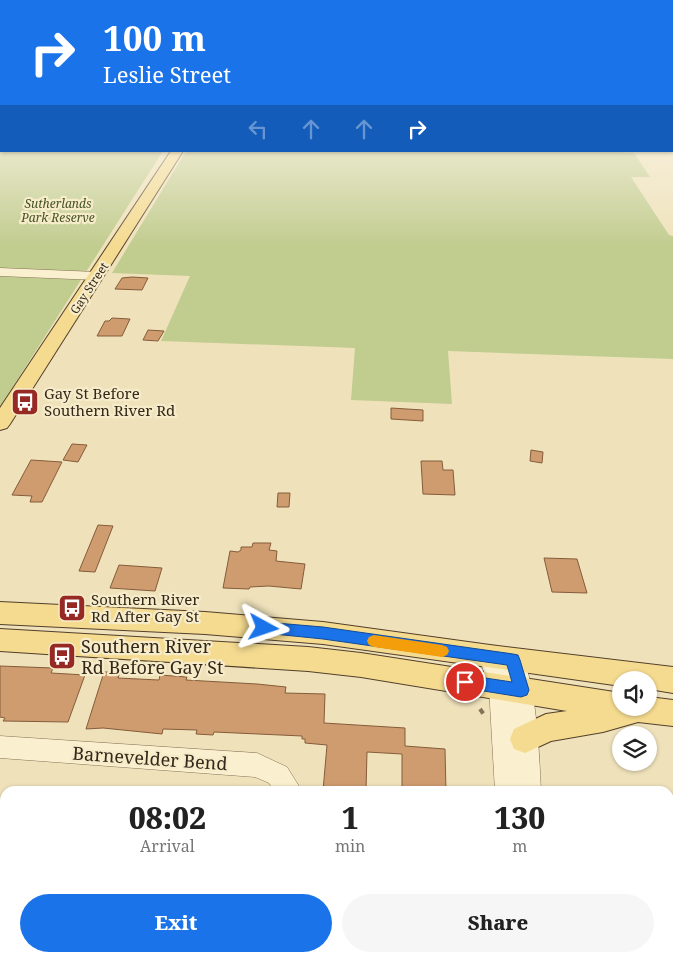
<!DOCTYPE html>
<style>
body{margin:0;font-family:"Noto Serif",serif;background:#f6f6f6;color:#222;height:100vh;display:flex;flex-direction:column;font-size:19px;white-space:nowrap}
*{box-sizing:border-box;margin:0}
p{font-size:16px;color:#767676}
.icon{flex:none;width:28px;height:28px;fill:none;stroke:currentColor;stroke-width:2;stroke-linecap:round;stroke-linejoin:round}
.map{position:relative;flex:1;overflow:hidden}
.drawer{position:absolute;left:0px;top:786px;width:674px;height:176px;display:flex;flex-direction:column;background:#fff;border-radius:15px 15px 0 0;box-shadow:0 1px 4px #0004}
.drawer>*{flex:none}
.guide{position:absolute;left:0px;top:0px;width:674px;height:152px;box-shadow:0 1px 4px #0004;background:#1a73e8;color:#fff;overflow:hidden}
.buttons{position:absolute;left:612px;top:671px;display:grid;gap:10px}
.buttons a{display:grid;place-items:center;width:45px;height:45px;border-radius:50%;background:#fff;box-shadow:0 1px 4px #0004;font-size:25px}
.pin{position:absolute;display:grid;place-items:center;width:42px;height:42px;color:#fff;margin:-21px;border:2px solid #fff;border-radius:50%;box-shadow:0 1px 5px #0007}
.me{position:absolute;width:55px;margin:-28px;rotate:95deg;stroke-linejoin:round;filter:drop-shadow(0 0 4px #0008)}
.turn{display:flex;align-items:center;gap:18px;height:105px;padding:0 20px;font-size:22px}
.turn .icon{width:65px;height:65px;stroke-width:2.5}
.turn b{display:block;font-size:35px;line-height:42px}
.lanes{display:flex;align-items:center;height:48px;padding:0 20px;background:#0003;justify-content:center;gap:25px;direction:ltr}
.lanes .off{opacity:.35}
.eta{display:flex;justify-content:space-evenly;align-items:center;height:85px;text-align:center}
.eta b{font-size:30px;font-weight:800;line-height:35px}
.button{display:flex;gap:10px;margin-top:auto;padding:10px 20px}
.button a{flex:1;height:58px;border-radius:30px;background:#1a73e8;color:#fff;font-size:20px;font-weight:800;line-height:58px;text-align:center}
.button a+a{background:#f6f6f6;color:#222}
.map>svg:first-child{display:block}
</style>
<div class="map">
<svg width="673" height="962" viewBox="0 0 673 962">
<rect width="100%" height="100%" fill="#efe2bb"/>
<g fill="#c1cc8f">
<polygon points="0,113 1,151 163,151 0,407"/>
<polygon points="186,151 596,151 634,153 650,177 631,177 669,235 673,236 673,359 448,351 452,404 351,400 355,348 161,341 190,276 112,273"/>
</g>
<g fill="#ce9c6f" stroke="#855c3a">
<polygon points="132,277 148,278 142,290 115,289 122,278"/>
<polygon points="112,318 130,319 122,336 97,336 105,321 109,321"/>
<polygon points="148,330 164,331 158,341 143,340"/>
<polygon points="391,408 423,410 423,421 391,419"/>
<polygon points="72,444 87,445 78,462 63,460"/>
<polygon points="531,450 543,452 542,463 530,461"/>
<polygon points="31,460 62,462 42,502 30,502 32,496 12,495"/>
<polygon points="421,461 442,461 443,470 453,470 455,495 423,494"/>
<polygon points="278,493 290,493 289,507 277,507"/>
<polygon points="98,525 113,526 95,572 79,571"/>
<polygon points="253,543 271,543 269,550 277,551 276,561 305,564 301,589 269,586 250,587 249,589 223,588 230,551 238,552 241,550 241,547 252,547"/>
<polygon points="544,558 577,559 587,593 552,592"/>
<polygon points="119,565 162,568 155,591 110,588"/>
<polygon points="0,666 53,668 51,673 85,675 68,722 3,721 5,718 0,717"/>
<polygon points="104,672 120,672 118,678 159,680 160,675 187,677 186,680 257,684 286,687 285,693 325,694 324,723 405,728 405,746 445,749 446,791 402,791 402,754 367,752 366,791 323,791 327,745 305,743 305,739 302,739 302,736 214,732 213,735 196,734 197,730 163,729 162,734 103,728 86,729"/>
</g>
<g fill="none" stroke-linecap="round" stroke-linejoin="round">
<g stroke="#867255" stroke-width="1">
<g id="minor">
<rect x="672" y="114" width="1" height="5"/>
<polygon points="0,268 97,272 103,276 97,280 0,276"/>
<path d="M 490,648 L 498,650 L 502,660 L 505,653 L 513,651 L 521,653 C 537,687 539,753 541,791 L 495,791 L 489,687 L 479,657 L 482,650 Z"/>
<polygon points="0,736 257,753 287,767 302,791 274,791 269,783 255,777 0,758"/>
<rect x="669" y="890" width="4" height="28"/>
<rect x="261" y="958" width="30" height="4"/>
<polygon points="527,958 557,958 558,962 528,962"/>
</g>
</g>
<g stroke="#533f2a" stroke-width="2">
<g id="major">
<polygon points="171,151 183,151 10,424 7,428 0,430 0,408"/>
<polygon points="0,602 205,612 323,622 490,645 673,667 673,693 649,689 649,680 621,680 621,686 323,644 205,634 0,624"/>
<polygon points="0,629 308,647 361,653 621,693 621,708 649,708 649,697 673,700 673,726 638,722 603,732 551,741 525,753 514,749 510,739 514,729 546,714 567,711 361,677 308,671 0,651"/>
</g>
</g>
<g stroke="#867255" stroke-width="4" stroke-dasharray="5.5 4" stroke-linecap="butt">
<polyline points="480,709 485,716"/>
<polyline points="511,958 511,962"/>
<polyline points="246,962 251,958"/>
</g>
<use href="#minor" fill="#faefce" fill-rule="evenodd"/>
<use href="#major" fill="#f5db90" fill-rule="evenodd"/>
</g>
<linearGradient id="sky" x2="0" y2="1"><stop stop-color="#8bb8d5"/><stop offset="0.46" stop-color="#f8f2e0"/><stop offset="1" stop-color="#f8f2e0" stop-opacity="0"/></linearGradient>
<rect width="673" height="247" fill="url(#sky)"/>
<polygon fill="#1a73e8" stroke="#114b97" points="264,622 323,627 513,654 518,655 520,660 529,690 527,695 521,697 465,688 460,686 458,682 460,677 465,675 512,682 507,665 323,639 264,633 259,632 257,628 259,624"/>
<polygon fill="#f59e0b" points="374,635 442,645 447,647 449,651 447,655 442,657 374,647 369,645 367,641 369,637"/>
<defs>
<g id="bus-square" transform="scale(1.4375)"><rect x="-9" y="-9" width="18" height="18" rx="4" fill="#962923" stroke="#f6ecca"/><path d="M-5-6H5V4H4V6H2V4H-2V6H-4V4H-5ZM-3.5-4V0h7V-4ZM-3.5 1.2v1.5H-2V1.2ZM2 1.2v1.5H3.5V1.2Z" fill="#fff"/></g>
</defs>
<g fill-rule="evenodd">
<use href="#bus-square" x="25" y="402"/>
<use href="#bus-square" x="72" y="608"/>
<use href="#bus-square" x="62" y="656"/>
</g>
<g text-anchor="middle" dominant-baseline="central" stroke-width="4.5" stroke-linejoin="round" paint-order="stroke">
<g font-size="12" font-style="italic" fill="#425120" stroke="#f6ecca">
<text x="58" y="203">Sutherlands<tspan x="58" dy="14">Park Reserve</tspan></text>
</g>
<g font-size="12" fill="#34281a" stroke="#f6ecca">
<text transform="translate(89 288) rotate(-57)">Gay Street</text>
</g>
<g font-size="15" fill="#34281a" stroke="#f6ecca" text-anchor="start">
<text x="44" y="393">Gay St Before<tspan x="44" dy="17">Southern River Rd</tspan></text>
<text x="91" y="599">Southern River<tspan x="91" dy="17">Rd After Gay St</tspan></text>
</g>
<g font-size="18" fill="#34281a" stroke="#f6ecca" text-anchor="start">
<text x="81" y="646">Southern River<tspan x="81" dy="21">Rd Before Gay St</tspan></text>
</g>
<g font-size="18" fill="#34281a" stroke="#f6ecca">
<text transform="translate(150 758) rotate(4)">Barnevelder Bend</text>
</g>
</g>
</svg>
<div class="buttons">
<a><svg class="icon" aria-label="sound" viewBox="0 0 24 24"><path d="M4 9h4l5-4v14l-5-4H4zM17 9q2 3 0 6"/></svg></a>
<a><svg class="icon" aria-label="layers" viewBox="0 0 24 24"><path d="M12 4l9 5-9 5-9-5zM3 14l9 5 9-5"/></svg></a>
</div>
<div class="pin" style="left:465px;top:682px;background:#d93025"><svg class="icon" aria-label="arrive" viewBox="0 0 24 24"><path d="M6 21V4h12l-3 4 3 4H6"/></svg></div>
<svg class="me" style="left:264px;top:628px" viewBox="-20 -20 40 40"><path d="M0-17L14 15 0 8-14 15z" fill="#1a73e8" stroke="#fff" stroke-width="4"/></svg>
<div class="guide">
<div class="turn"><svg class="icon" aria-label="right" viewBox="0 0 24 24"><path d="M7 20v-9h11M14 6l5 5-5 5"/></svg><div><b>100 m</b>Leslie Street</div></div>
<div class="lanes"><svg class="icon off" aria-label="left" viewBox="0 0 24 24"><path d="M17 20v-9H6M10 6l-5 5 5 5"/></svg><svg class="icon off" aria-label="ahead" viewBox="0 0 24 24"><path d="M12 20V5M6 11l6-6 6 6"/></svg><svg class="icon off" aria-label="ahead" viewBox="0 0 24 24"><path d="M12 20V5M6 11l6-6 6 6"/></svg><svg class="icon" aria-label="right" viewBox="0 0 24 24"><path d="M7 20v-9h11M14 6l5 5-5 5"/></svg></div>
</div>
<section class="drawer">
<div class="eta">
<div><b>08:02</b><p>Arrival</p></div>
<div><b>1</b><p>min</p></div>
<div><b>130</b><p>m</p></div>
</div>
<div class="button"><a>Exit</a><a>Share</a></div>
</section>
</div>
